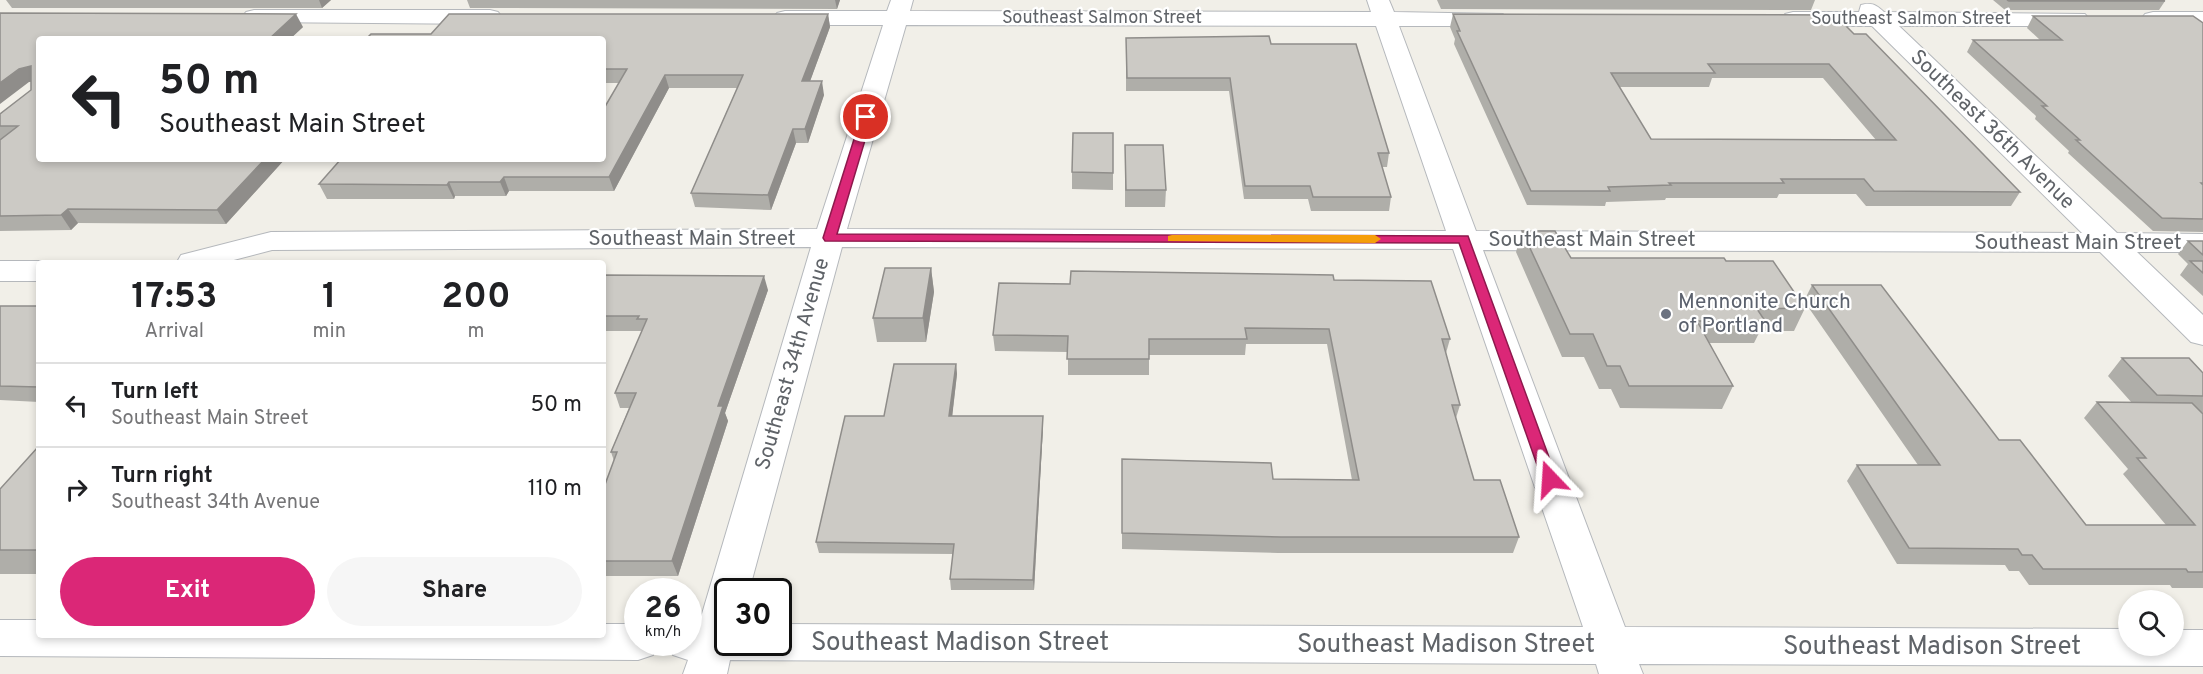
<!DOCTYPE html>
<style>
body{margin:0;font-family:Overpass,sans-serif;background:#f6f6f6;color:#202124;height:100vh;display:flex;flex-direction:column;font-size:22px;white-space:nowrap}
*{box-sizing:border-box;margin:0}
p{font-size:20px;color:#757577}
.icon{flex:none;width:33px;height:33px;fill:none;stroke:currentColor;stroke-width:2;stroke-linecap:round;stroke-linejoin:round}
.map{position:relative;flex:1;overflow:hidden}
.side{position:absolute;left:36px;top:260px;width:570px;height:378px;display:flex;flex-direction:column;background:#fff;border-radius:6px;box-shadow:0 3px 9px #0003}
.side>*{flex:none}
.hud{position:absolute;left:36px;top:36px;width:570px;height:126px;border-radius:6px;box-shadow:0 3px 9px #0003;background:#fff;color:#202124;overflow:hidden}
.controls{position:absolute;left:2118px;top:590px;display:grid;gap:12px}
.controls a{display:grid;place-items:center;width:66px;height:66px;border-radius:50%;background:#fff;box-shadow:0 3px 9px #0003;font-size:30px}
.speed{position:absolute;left:624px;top:578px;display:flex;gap:12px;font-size:30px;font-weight:700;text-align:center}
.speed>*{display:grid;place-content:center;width:78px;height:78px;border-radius:50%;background:#fff;box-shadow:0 3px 9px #0003;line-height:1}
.speed small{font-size:15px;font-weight:400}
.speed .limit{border:3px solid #111;border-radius:9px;background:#fff;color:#111}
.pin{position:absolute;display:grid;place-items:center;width:51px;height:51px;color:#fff;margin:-26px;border:3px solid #fff;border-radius:50%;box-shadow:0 2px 6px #0007}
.me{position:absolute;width:66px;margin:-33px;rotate:340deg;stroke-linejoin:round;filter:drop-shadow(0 0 4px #0008)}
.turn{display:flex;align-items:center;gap:21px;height:126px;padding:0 24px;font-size:27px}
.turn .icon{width:78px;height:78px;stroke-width:2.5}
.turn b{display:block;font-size:42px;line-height:51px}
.eta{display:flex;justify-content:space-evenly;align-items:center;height:102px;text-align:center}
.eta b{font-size:36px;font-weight:700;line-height:42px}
.action{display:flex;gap:12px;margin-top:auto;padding:12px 24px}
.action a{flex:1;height:69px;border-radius:36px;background:#db2777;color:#fff;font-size:24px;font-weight:700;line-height:69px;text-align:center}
.action a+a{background:#f6f6f6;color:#202124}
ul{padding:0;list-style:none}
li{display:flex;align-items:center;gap:18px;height:84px;padding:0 24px;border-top:2px solid #e0e0e0}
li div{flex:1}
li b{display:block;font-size:22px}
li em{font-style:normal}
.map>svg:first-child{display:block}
</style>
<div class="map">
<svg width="2203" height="674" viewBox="0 0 2203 674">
<rect width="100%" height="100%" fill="#f1efe8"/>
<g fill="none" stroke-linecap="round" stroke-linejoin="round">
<g stroke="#b5b8bc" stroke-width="2">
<g id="minor">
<path d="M 891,0 L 913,0 L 910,11 L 1371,12 L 1367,0 L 1389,0 L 1394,12 L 1503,14 L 1507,19 L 1503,24 L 1495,26 L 1399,26 L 1476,231 L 2082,233 L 1872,26 L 1793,26 L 1785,24 L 1781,19 L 1785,14 L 1793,12 L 1859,12 L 1861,5 C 1872,2 1876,5 1884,12 L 2085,14 L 2089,19 L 2085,24 L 2077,26 L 1899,26 L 2117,233 L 2203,234 L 2203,252 L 2137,252 L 2203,315 L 2203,345 L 2191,342 L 2100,252 L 1483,250 L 1625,627 L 2128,629 L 2128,645 L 2174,645 L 2174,630 L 2203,630 L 2203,666 L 1639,664 L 1643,674 L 1599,674 L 1596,664 L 730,660 L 727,674 L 683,674 L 688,660 L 673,655 L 667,642 L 688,642 L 688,624 L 699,624 L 811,247 L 272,250 L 226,262 L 177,262 L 181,255 L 271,232 L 817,229 L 883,25 L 785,25 L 777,23 L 773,18 L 777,13 L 785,11 L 887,11 ZM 906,25 L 1376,26 L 1446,231 L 847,229 ZM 842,247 L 1453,249 L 1583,627 L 778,624 L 778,642 L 728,642 L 728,591 L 749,591 Z"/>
<polygon points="254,10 490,10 498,12 502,17 498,22 490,24 246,22 242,17 246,12"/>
<polygon points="2153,12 2203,12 2203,26 2145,24 2141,19 2145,14"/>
<polygon points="0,261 39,261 44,262 39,262 39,281 0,281"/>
<polygon points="0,620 39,620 39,634 603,634 603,624 638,624 638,642 659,642 653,655 638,660 0,656"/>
</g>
</g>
<use href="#minor" fill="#fff" fill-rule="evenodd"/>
</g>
<g fill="#afaea9" fill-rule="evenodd">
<polygon points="6,0 331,0 322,8 12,8"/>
<polygon points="467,0 840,0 837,9 470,8"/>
<polygon points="1437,0 1815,0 1811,10 1441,9"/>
<polygon points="1993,0 2162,0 2165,1 2159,10 2005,10"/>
<polygon points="0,13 303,27 290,39 39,39 285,159 226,224 78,223 71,230 0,231 0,114 31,90 31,82 29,82"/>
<polygon points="828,14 830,27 810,81 824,95 808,143 796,143 771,210 695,207 691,193 737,88 669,88 614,191 509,191 506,196 455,196 454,199 327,199 319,184 603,159 619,83 603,83 603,39 431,34"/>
<path d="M 1453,14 L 1854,34 L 2020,192 L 2011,206 L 1866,206 L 1856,194 L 1779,194 L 1777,198 L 1666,198 L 1665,200 L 1606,202 L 1605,206 L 1527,205 L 1454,44 L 1455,39 L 1450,27 ZM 1712,78 L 1823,78 L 1876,140 L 1651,139 L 1619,87 L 1709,87 Z"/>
<polygon points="2033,16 2203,23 2203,232 2153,231 2068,153 2069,151 2035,119 2036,116 1967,52 1973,40 2040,40 2027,28"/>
<polygon points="1126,38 1271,44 1389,153 1387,167 1382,167 1391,197 1389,211 1311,211 1308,199 1244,199 1229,91 1126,91"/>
<polygon points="1113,133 1113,190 1072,189 1072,172"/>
<polygon points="1125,145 1166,190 1165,207 1125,207"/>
<polygon points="1522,231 1571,258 1726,261 1805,308 1794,331 1760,331 1754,343 1709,343 1733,386 1722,409 1620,408 1611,389 1599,389 1584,357 1562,357 1516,252"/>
<polygon points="2188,241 2203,241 2203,296 2180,275 2188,264 2178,254"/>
<polygon points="931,268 934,292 926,342 877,342 873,318"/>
<polygon points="603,275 768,290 725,413 728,421 678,576 603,576 603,490 614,461 611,452 629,408 620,408 615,393 642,332 641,331 603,331"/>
<polygon points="1334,280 1450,339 1446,353 1460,405 1456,418 1474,480 1519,537 1513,553 1278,553 1122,549 1122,459 1273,479 1352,480 1327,344 1246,344 1245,355 1149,355 1149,375 1068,375 1068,352 995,351 993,335 1070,284"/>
<polygon points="1812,285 1999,440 2086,525 2166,525 2123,474 2128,469 2084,418 2097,402 2132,403 2108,376 2122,358 2203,373 2203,588 2172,588 2170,585 2029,585 2019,571 2009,571 2005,565 1897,564 1847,481 1857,465 1918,465 1804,301"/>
<polygon points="0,306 39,306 39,402 0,400"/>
<polygon points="956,364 957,374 952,416 1043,427 1034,590 951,590 950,579 953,554 819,553 816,542 884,416"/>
<polygon points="39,447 39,574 0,574 0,489"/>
</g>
<g fill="#8f8d8a">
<polygon points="319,0 331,0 322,8"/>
<polygon points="835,0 840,0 837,9"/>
<polygon points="296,14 303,27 290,39 269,39"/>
<polygon points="828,14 830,27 805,95 802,81"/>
<polygon points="31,66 39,80 29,82 0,104 0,83 19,69"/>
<polygon points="665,75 669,88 614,191 609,177"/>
<polygon points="822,81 824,95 808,143 805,129"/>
<polygon points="793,129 796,143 771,210 768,195"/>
<polygon points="265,159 285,159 226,224 217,210"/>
<polygon points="504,177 509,191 506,196 500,182"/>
<polygon points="449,182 455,196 454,199 447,185"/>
<polygon points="68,209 78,223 71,230 61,215"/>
<polygon points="931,268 934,292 926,342 923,318"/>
<polygon points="764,276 768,290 725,413 728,421 678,576 672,561 718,406"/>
<polygon points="956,364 957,374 951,427 949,416"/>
<polygon points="1043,416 1043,427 1034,590 1033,580"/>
</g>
<g fill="#cccac5" stroke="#8f8d8a" stroke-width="1.5" fill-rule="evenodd">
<polygon points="2007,0 2162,0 2165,1 2009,1"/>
<polygon points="0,13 296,14 269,39 39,39 39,159 265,159 217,210 68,209 61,215 0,216 0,140 18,126 0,126 0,114 31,90 31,66 19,69 0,83"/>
<polygon points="449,14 828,14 802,81 822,81 805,129 793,129 768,195 691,193 743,75 665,75 609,177 504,177 500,182 449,182 447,185 319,184 341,159 603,159 603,110 627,69 603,69 603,39 366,39 371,34 431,34"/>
<path d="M 1453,14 L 1835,15 L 1854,34 L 1866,34 L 2020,192 L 1874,191 L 1864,179 L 1781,179 L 1784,183 L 1669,183 L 1671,185 L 1608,187 L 1610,191 L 1531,191 L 1457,31 L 1460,31 ZM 1708,64 L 1829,64 L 1896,140 L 1651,139 L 1611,73 L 1715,73 Z"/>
<polygon points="2033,16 2193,16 2203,23 2203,183 2201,183 2203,185 2203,219 2162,218 2076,140 2080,140 2042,106 2047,106 1973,40 2062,40"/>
<polygon points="1269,36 1271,44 1356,44 1389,153 1378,153 1391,197 1313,197 1310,186 1245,186 1230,78 1127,78 1126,38"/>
<polygon points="1073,133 1113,133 1113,173 1072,172"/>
<polygon points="1125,145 1163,145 1166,190 1126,190"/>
<polygon points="1522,231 1555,231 1571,258 1724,258 1726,261 1773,261 1805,308 1757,309 1765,321 1697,321 1733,386 1629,386 1620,366 1607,366 1593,334 1570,334"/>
<polygon points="2188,241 2203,241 2203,255"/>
<polygon points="2190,261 2203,261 2203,273"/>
<polygon points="885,268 931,268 923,318 873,318"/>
<polygon points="1071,271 1333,275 1334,280 1431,281 1450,339 1442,339 1460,405 1452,405 1474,480 1500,480 1519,537 1281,537 1122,533 1122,459 1271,463 1273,479 1359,480 1329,329 1245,328 1247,339 1149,339 1149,359 1067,359 1068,336 993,335 999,283 1070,284"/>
<polygon points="603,275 764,276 718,406 723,406 672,561 603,561 603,490 617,452 611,452 636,393 615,393 647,319 637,319 639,316 603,316"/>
<polygon points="1812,285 1881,285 1999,440 2020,440 2086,525 2195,525 2137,458 2146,458 2097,402 2192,403 2203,414 2203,572 2188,572 2186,569 2043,569 2032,555 2022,555 2018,549 1909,548 1857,465 1940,465"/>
<polygon points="0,306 39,306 39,387 0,386"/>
<polygon points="2122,358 2189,358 2203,373 2203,396 2157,395"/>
<polygon points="894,364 956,364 949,416 1043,416 1033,580 950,579 954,544 816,542 845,416 884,416"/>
<polygon points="38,447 39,447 39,550 0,550 0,489"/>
</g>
<polygon fill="#db2777" stroke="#8e194d" stroke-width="1.5" points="866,114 872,117 837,234 1468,236 1557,479 1550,485 1542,479 1459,243 825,241 823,238 861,117"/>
<polygon fill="#f59e0b" points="1172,235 1375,235 1381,239 1375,243 1168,241 1168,236"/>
<circle fill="#6b7280" stroke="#fff" stroke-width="2" cx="1666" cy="314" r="6"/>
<g text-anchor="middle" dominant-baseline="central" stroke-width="4.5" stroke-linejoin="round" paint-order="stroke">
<g font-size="18" fill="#5f6368" stroke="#fff">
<text x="1102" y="18">Southeast Salmon Street</text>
<text x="1911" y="19">Southeast Salmon Street</text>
</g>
<g font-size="21" fill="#5f6368" stroke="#fff">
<text transform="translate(1992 130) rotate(44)">Southeast 36th Avenue</text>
<text x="692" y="239">Southeast Main Street</text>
<text x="1592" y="240">Southeast Main Street</text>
<text x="2078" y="243">Southeast Main Street</text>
<text transform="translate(793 364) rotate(-74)">Southeast 34th Avenue</text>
</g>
<g font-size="21" fill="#5b616d" stroke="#fff" text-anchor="start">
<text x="1678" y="302">Mennonite Church<tspan x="1678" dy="24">of Portland</tspan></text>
</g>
<g font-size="26" fill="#5f6368" stroke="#fff">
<text x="960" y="643">Southeast Madison Street</text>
<text x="1446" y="645">Southeast Madison Street</text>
<text x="1932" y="647">Southeast Madison Street</text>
</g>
</g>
</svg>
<div class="controls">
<a><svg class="icon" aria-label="search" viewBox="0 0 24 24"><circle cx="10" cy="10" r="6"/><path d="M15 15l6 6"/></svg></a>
</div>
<div class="speed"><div>26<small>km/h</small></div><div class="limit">30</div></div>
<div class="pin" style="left:866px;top:117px;background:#d93025"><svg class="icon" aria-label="arrive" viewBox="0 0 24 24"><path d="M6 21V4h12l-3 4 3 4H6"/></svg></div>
<svg class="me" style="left:1550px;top:479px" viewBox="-20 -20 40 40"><path d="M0-17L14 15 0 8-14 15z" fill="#db2777" stroke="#fff" stroke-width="4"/></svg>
<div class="hud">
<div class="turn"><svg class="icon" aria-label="left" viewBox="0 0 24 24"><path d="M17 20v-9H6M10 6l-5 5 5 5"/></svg><div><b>50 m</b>Southeast Main Street</div></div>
</div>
<section class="side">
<div class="eta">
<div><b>17:53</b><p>Arrival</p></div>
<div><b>1</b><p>min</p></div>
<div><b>200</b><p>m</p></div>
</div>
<ul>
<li><svg class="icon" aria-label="left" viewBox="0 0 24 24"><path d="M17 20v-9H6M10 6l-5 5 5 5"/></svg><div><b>Turn left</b><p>Southeast Main Street</p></div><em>50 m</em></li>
<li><svg class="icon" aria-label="right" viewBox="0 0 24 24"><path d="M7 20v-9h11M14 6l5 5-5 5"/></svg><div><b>Turn right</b><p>Southeast 34th Avenue</p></div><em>110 m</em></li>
</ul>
<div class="action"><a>Exit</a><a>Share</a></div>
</section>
</div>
